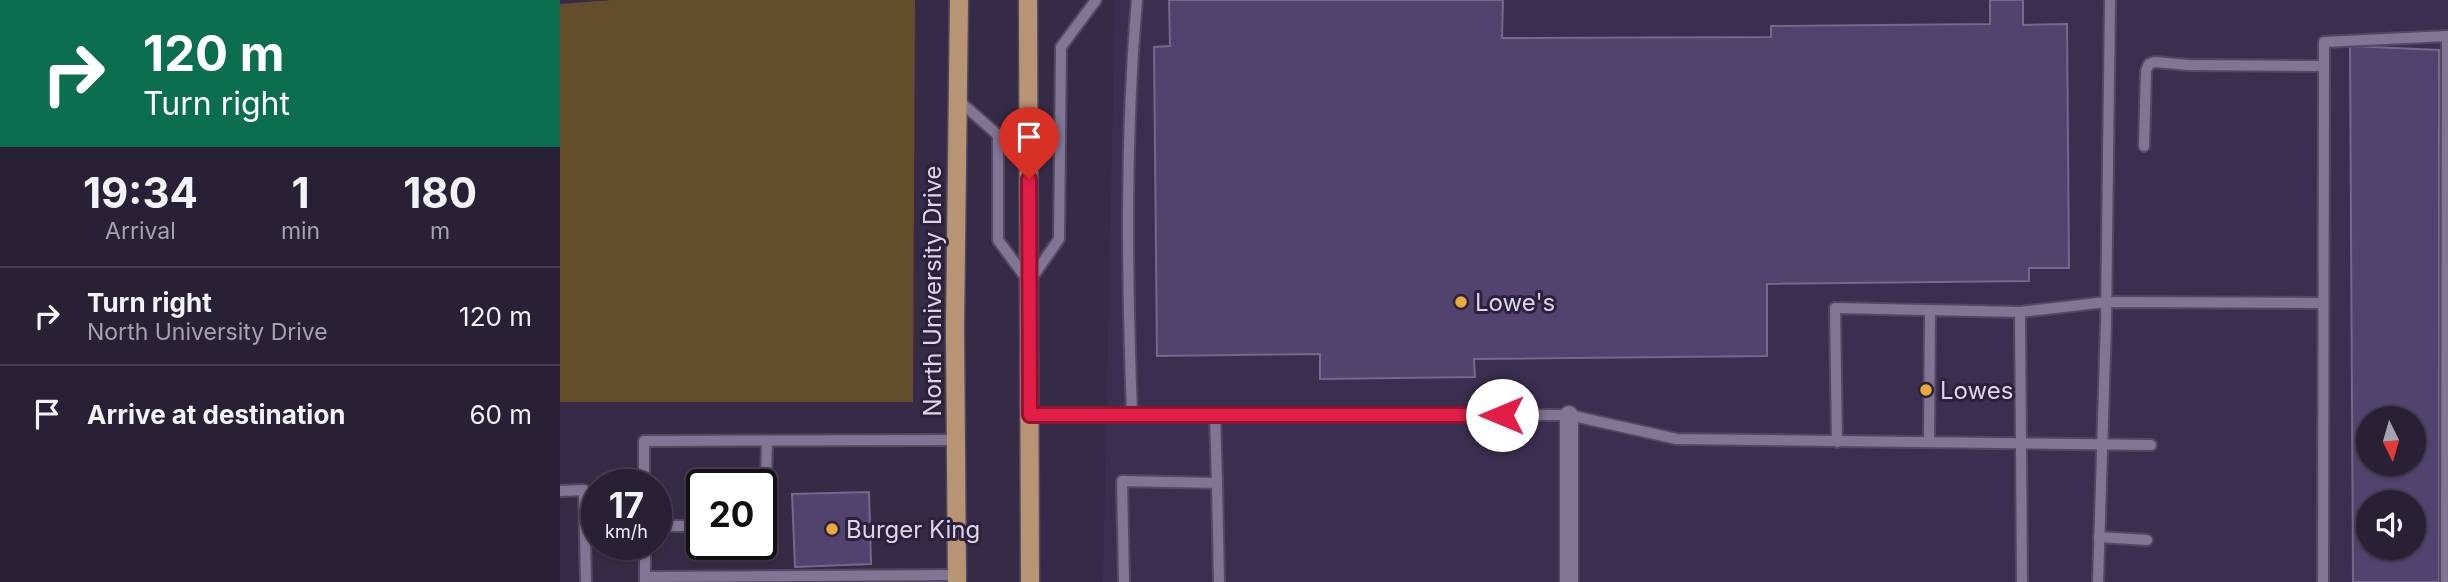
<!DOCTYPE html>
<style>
body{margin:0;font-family:Inter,sans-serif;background:#342d40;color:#f1f3f6;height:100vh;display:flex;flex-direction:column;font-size:26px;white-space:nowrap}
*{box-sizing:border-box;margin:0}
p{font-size:23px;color:#a5a3ac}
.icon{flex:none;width:38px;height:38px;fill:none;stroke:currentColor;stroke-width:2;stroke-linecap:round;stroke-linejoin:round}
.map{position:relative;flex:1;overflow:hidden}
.sheet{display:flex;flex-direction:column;background:#282034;width:560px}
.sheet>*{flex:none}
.guide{background:#0b6e4f;color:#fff;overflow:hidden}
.needle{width:46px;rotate:175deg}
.buttons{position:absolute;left:1796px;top:406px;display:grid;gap:14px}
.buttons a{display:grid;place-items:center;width:70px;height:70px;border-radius:50%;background:#282034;box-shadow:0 2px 5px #0004,0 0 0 2px #443e4f;font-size:35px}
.speed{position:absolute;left:21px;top:469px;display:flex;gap:14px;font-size:35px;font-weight:700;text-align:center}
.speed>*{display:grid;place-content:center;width:91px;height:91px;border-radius:50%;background:#282034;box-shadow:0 2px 5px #0004,0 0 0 2px #443e4f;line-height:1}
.speed small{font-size:18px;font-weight:400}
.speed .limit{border:4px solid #111;border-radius:10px;background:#fff;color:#111}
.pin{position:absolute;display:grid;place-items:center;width:60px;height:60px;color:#fff;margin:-72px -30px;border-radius:50% 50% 50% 0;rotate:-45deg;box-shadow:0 0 7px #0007}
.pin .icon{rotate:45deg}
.me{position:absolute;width:77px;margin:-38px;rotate:270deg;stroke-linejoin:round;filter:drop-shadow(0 0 5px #0008)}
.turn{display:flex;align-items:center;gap:24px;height:147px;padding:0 28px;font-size:32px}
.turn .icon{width:91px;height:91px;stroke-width:2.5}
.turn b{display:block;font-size:49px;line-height:60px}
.eta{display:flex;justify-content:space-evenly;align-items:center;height:119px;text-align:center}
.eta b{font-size:42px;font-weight:700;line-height:49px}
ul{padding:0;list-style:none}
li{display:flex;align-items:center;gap:21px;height:98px;padding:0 28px;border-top:2px solid #443e4f}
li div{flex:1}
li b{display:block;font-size:26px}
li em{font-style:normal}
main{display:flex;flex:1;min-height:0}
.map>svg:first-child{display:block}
</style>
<main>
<section class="sheet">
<div class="guide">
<div class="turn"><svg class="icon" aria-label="right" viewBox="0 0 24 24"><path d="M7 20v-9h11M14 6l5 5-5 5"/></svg><div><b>120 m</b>Turn right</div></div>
</div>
<div class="eta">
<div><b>19:34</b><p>Arrival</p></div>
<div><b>1</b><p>min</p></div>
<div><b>180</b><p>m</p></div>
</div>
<ul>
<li><svg class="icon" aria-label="right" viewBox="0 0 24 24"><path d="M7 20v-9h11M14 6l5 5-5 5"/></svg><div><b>Turn right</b><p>North University Drive</p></div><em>120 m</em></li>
<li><svg class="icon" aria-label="arrive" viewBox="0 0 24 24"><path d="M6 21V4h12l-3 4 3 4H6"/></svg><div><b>Arrive at destination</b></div><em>60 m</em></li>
</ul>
</section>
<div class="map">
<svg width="1888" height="582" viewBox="0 0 1888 582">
<rect width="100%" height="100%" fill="#352b46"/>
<path fill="#3b2f51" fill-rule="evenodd" d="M 555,0 L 1888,0 L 1888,582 L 543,582 ZM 1808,418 L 1853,418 L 1853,464 L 1808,464 ZM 1808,502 L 1853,502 L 1853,548 L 1808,548 Z"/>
<polygon fill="#634d2b" points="51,0 355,0 353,402 0,402 0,4"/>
<g fill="#52436e" stroke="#746989" stroke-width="2" fill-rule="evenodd">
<polygon points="609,0 943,0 942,38 1211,37 1211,26 1430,24 1430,0 1463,0 1463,25 1507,24 1509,268 1469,268 1469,281 1207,284 1207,356 914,359 915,377 760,379 760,354 597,356 594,47 610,46"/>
<path d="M 1790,46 L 1879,50 L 1879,582 L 1793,582 ZM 1808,418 L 1853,418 L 1853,464 L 1808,464 ZM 1808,502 L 1853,502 L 1853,548 L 1808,548 Z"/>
<polygon points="309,492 311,564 235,567 232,494"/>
</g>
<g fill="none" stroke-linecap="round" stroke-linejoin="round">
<g stroke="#514960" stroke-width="14">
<g id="service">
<polyline points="398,100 438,135 438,240 469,282 499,239 501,47 536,0"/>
<polyline points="1584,146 1586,71 1589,64 1595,62 1628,65 1764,66"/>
<polyline points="1460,312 1546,302 1763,303"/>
<polyline points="469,415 1009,415 1117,439 1591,445"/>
<path d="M 572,415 C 567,277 565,137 577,0"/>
<polyline points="1277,442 1275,308 1460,312 1462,582"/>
<polyline points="1369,442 1370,310"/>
<polyline points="657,483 659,582"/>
<polyline points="84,485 84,441 396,440"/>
<polyline points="0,491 24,490 26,582"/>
<polyline points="96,526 142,526"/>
<polyline points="201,527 205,527 207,441"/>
<polyline points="1539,537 1587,540"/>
<polyline points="85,577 397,575"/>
<polyline points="85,582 85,544"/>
<polyline points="564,582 562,481 657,483 655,414"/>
<polyline points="1538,582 1546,322 1550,0"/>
<polyline points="1763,582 1764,42 1887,36 1886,582"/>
</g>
</g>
<g stroke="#514960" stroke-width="21">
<polyline id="minor" points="1009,415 1009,582"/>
</g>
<g stroke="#514960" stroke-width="21">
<g id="primary">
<polyline points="468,0 470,582"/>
<polyline points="397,582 395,328 399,0"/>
</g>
</g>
<use href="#service" stroke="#807595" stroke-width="10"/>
<use href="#minor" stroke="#807595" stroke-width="18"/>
<use href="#primary" stroke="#b79574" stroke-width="18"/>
</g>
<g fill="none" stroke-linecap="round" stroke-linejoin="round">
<g stroke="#92132f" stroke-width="18">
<polyline id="route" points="469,179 470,415 942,415"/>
</g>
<use href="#route" stroke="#e11d48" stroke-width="12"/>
</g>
<g fill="#eaaa39" stroke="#2b213c" stroke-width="2.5">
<circle cx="901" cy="302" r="7"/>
<circle cx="1366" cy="390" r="7"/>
<circle cx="272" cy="529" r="7"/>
</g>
<g text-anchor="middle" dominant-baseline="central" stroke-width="6" stroke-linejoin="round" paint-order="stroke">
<g font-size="24" fill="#dbd5e7" stroke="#2b213c">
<text transform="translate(372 291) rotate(-90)">North University Drive</text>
</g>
<g font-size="24" fill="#dbd5e7" stroke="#2b213c" text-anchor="start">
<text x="915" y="302">Lowe's</text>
<text x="1380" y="390">Lowes</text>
<text x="286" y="529">Burger King</text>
</g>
</g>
</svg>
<div class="buttons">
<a><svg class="needle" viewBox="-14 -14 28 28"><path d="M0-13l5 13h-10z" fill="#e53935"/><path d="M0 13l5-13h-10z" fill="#a5a3ac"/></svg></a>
<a><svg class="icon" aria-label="sound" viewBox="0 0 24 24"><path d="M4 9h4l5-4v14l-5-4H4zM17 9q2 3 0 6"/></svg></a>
</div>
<div class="speed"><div>17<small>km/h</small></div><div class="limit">20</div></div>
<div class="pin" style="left:469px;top:179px;background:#d93025"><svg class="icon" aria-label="arrive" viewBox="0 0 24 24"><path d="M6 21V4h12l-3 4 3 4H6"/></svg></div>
<svg class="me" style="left:942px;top:415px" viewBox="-20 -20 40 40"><circle r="19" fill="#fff"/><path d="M0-13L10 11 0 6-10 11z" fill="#e11d48"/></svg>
</div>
</main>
